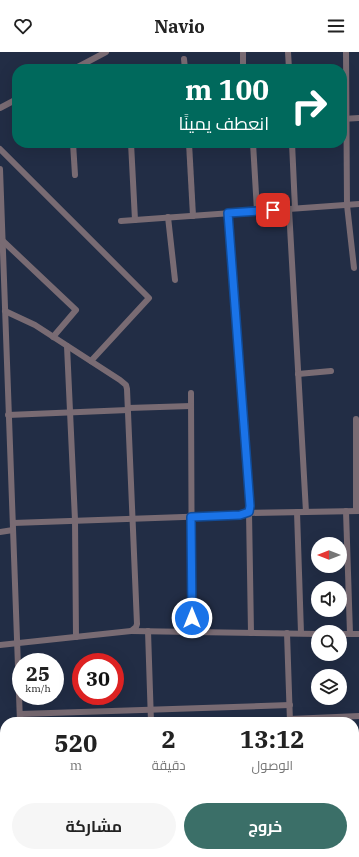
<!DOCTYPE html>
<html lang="ar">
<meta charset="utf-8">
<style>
body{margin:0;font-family:"IBM Plex Serif",Cairo,serif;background:#f6f6f6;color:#222;direction:rtl;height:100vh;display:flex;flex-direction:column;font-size:15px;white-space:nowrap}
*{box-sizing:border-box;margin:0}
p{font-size:13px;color:#767676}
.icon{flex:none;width:22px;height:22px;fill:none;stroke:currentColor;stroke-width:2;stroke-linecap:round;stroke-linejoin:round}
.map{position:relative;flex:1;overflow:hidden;direction:ltr}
.side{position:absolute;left:0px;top:665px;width:359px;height:140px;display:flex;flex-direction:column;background:#fff;border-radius:16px 16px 0 0;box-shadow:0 4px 16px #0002;direction:rtl}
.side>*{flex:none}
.hud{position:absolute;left:12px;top:12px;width:335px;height:84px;border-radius:16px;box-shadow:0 4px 16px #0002;direction:rtl;background:#00695c;color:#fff;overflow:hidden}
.needle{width:26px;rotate:270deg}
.controls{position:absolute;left:311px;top:485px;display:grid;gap:8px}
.controls a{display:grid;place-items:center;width:36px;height:36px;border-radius:50%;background:#fff;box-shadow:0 4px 16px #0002;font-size:20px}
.speed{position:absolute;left:12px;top:601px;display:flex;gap:8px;font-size:20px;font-weight:700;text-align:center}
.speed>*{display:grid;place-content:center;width:52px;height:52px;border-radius:50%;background:#fff;box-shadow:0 4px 16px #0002;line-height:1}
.speed small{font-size:10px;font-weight:400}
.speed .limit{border:6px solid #d22;background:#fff;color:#111}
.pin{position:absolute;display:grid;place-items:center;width:34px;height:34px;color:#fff;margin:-17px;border-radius:8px;box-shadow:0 2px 6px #0006}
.me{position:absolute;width:44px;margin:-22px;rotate:0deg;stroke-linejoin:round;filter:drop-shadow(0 0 3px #0008)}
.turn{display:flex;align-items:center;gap:14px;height:84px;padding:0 12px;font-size:18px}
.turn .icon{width:52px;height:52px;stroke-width:2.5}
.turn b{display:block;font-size:28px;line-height:34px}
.eta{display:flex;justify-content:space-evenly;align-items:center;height:68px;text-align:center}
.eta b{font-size:24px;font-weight:700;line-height:28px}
.action{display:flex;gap:8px;margin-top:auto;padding:8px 12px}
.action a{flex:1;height:46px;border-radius:24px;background:#3b6f68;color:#fff;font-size:16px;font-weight:700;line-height:46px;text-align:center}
.action a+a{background:#f6f6f6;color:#222}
header{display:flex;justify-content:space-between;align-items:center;height:52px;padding:0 12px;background:#fff;font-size:18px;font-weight:700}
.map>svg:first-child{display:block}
</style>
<header><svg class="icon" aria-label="menu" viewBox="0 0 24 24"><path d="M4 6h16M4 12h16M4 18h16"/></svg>Navio<svg class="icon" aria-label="heart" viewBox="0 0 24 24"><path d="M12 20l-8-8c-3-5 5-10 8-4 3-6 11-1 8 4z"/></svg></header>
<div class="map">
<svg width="359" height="805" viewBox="0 0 359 805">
<rect width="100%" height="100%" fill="#222d45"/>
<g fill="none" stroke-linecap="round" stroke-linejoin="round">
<g stroke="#796b73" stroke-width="6">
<polyline points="288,0 289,17"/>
<polyline points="346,0 347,153 354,216"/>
<polyline points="243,1 243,17"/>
<polyline points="184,7 185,17"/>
<polyline points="74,17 106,0"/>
<polyline points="0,56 17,47"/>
<polyline points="342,67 359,66"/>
<polyline points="73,91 75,123"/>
<polyline points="131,91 135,168"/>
<polyline points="189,91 193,164"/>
<polyline points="253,91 257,159"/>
<polyline points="292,91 295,156"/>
<polyline points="0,97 149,246 91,309"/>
<polyline points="0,117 20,670"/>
<polyline points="289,157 306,460"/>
<polyline points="168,165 175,228"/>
<polyline points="121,169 359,152"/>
<polyline points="3,189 76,258 53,285"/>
<polyline points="67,294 75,468 76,585"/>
<polyline points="298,322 331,319"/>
<polyline points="191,341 192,580"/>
<polyline points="128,356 191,354"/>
<polyline points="8,363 128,358"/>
<polyline points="346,459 350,582"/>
<polyline points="356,459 356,367"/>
<polyline points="249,460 251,581"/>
<polyline points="297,460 301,581"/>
<polyline points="247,461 359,459"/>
<polyline points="13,471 240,463 249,460 250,454 228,161"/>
<polyline points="0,480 13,478"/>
<polyline points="131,579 318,582"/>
<polyline points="148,579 151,670"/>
<polyline points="287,581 290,670"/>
<polyline points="340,582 359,582"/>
<polyline points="0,593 131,579 136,575 137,572 127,337 126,333 120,328 35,273 5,259"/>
<polyline points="20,662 290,653"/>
<polyline points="290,667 359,664"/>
<polyline points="354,723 359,723"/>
<polyline points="0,741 5,741"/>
<polyline points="25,800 25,805"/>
<polyline points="155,800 155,805"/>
</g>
<polyline stroke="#a58e9b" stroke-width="8" points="277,805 359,800"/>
</g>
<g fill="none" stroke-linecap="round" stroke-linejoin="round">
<g stroke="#114b97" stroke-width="10">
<polyline id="route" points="192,566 191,465 240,463 249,460 250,454 228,161 273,158"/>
</g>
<use href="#route" stroke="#1a73e8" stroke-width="7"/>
</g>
</svg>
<div class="controls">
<a><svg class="needle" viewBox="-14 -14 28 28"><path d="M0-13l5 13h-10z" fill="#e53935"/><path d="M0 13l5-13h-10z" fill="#767676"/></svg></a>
<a><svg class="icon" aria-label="sound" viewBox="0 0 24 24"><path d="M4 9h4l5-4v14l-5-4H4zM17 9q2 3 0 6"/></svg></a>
<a><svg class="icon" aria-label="search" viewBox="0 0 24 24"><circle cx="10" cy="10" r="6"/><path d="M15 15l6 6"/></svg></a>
<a><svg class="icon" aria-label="layers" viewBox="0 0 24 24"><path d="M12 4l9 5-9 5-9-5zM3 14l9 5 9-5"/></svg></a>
</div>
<div class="speed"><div>25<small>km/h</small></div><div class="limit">30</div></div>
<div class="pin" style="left:273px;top:158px;background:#d93025"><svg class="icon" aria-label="arrive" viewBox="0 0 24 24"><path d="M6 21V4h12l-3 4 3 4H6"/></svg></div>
<svg class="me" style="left:192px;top:566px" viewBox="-20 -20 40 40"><circle r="17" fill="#1a73e8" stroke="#fff" stroke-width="3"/><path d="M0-11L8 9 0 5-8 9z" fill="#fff"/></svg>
<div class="hud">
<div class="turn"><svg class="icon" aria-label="right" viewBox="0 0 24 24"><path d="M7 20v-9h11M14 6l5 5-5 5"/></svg><div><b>100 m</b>انعطف يمينًا</div></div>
</div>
<section class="side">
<div class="eta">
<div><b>13:12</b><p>الوصول</p></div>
<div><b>2</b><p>دقيقة</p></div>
<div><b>520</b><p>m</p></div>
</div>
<div class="action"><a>خروج</a><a>مشاركة</a></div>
</section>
</div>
